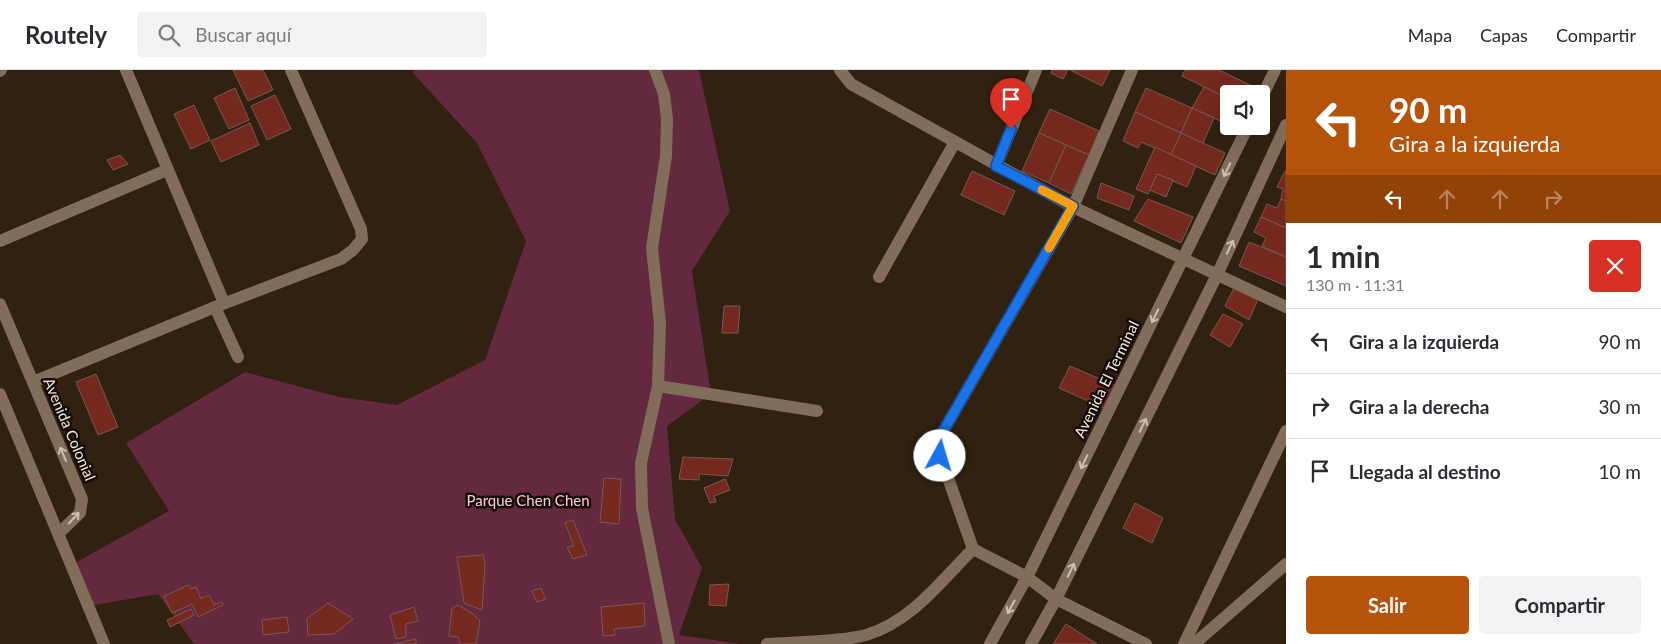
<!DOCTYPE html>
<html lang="es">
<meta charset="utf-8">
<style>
body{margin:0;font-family:Lato,sans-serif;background:#f2f2f3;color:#2b2b33;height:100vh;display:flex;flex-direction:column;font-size:19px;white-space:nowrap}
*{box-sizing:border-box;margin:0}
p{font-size:16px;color:#7c7c81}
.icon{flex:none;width:28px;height:28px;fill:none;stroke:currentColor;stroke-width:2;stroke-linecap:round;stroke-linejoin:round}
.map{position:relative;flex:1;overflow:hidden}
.drawer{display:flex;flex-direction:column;background:#fff;width:375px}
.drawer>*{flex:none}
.hud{background:#b45309;color:#fff;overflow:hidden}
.tools{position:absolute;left:1220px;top:15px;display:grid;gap:10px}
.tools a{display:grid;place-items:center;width:50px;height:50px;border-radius:5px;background:#fff;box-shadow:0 5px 20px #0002;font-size:25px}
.pin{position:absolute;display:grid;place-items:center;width:42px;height:42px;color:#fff;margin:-51px -21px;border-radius:50% 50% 50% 0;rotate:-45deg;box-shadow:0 0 5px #0007}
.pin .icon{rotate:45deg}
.me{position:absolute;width:55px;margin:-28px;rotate:6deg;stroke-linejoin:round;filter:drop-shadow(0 0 4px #0008)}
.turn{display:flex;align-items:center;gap:18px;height:105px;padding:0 20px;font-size:22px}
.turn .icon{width:65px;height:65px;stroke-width:2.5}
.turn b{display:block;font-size:35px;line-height:42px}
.lanes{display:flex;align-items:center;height:48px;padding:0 20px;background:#0003;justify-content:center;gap:25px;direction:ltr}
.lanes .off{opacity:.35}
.round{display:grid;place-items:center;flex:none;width:52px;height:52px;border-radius:5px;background:#f2f2f3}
.overview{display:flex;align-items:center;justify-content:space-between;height:85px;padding:0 20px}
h1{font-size:30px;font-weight:700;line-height:38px}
.cta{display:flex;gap:10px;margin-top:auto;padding:10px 20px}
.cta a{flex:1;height:58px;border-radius:5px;background:#b45309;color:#fff;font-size:20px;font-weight:700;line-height:58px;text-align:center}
.cta a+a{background:#f2f2f3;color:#2b2b33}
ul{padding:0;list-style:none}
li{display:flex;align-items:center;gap:15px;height:65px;padding:0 20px;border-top:1px solid #e1e1e2}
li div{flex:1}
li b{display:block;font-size:19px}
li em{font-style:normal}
header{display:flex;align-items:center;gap:30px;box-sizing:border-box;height:70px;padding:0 25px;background:#fff;border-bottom:1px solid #e1e1e2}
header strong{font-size:24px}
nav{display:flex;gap:28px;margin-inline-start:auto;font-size:18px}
.search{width:350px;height:45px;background:#f2f2f3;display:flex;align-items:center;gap:12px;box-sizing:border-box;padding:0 18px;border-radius:5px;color:#7c7c81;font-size:19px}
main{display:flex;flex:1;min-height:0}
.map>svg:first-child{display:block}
</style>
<header>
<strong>Routely</strong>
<div class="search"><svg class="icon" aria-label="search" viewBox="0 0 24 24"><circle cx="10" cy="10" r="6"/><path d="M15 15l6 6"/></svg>Buscar aquí</div>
<nav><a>Mapa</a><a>Capas</a><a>Compartir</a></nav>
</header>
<main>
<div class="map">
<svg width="1286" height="574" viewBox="0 0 1286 574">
<rect width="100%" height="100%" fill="#312110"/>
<polygon fill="#64283f" points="413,0 699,0 730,141 692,201 711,324 667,356 675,449 702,498 679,565 741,574 194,574 158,524 89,536 73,494 169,441 126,373 245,302 339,327 397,335 485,290 526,171 477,73 413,3"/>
<g fill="#75281d" stroke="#765a55">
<polygon points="233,0 263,0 273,20 248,31"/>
<polygon points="1052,0 1068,0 1063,9 1051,3"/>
<polygon points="1070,0 1110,0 1102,16"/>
<polygon points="1185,0 1219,0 1258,19 1255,24 1229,24 1229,29 1182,6"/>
<polygon points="1204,17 1229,29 1229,55 1192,38"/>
<polygon points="235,18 249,50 229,59 214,28"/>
<polygon points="1146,18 1192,38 1181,63 1135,42"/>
<polygon points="275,25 291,59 267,70 251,36"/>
<polygon points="194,35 210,70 191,79 174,44"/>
<polygon points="1192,38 1214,48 1203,73 1181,63"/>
<polygon points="1050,39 1099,61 1089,85 1039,63"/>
<polygon points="1135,42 1181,63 1171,85 1141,72 1138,78 1123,71"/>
<polygon points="250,53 259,75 221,92 211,71"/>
<polygon points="1039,63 1066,75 1049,113 1022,101"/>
<polygon points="1181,63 1225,83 1215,105 1171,85"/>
<polygon points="1066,75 1089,85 1071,124 1049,113"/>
<polygon points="1155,77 1196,96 1187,117 1157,104 1148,124 1136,119"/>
<polygon points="120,85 128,94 113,100 107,90"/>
<polygon points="972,101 1015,121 1004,145 961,125"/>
<polygon points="1285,101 1286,101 1286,131 1281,129 1283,119 1277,117"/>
<polygon points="1157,104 1173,110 1166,127 1150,120"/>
<polygon points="1101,113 1134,126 1129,140 1097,128"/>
<polygon points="1148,129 1193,147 1181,173 1134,151"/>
<polygon points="1281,129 1286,131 1286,158 1261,147 1267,134 1277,138"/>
<polygon points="1261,147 1286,158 1286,187 1262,176 1266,168 1254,162"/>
<polygon points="1249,172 1286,187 1286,216 1239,196"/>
<polygon points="1234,218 1258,229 1249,250 1225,236"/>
<polygon points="724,236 740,236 738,263 722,263"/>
<polygon points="1223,244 1243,254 1230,277 1210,265"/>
<polygon points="1070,296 1116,316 1106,339 1059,318"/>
<polygon points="96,304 118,357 98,365 76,312"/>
<polygon points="683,387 733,389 728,406 699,404 699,410 679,409"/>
<polygon points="604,408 621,409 619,454 600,452"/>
<polygon points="725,409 730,420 714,426 716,432 710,433 704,418"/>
<polygon points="1135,433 1163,448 1152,473 1123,458"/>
<polygon points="573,450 587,485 573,489 567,477 574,476 565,453"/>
<polygon points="483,485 485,495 482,540 464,533 457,487"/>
<polygon points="729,514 726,536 709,535 710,515"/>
<polygon points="189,515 191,519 196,517 201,529 209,525 214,535 222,532 223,535 198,547 192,534 172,543 164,526"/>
<polygon points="541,518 546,529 537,532 532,521"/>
<polygon points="328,533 353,549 334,564 308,565 307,549"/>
<polygon points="644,533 645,556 614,559 615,565 603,566 601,537"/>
<polygon points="458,535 473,544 480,551 476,574 460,574 458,567 449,566 452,538"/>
<polygon points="414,537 418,551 406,554 406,567 396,569 390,545"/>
<polygon points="191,539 194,545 170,557 167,550"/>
<polygon points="287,547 289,562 263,565 262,550"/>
<polygon points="1066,554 1097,574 1053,574"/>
<polygon points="416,569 416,574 393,574"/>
</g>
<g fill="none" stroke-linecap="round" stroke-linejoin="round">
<polyline stroke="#816d5a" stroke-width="12" points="658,316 817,341"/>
<g stroke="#816d5a" stroke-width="12">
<polyline points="126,0 224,233"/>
<polyline points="655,0 664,24 667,49 666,86 652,178 660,253 658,316 641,393 642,438 669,574"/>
<polyline points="840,0 851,14 1073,137 1286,237"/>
<polyline points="1132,0 1073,137 941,365 939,373 940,385 973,479 1027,507 1056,529 1146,574"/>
<polyline points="0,1 1,0"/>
<polyline points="996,96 1036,0"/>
<polyline points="0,171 167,100"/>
<polyline points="879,207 955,72"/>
<polyline points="0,234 82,429 80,443 59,463"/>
<polyline points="215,237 238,287"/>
<polyline points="33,312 215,237 341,189 353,180 362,169 361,159 291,0"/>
<polyline points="0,324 104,574"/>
<path d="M 767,574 C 795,572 840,572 866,565 C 911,552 941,511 973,479"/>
<polyline points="1184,574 1286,361"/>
<polyline points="1194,574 1286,494"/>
</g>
<g stroke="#816d5a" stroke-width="12">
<polyline points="1261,29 1275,0"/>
<polyline points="990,574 1027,507 1248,56"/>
<polyline points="1031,574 1056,529 1217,205 1286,55"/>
</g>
</g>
<defs><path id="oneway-shaft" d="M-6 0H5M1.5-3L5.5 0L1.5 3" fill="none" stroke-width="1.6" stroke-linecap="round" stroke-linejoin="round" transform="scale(1.25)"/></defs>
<g stroke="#cebfb2">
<use href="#oneway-shaft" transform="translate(1227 100) rotate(116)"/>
<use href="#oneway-shaft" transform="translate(1230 177) rotate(-65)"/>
<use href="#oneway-shaft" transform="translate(1155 246) rotate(116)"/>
<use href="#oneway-shaft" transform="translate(1143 355) rotate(-64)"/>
<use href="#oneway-shaft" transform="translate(63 384) rotate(-113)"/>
<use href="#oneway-shaft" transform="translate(1084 392) rotate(116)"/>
<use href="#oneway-shaft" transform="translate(74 448) rotate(-47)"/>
<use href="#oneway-shaft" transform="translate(1071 500) rotate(-64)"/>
<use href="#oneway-shaft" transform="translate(1011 537) rotate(119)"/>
</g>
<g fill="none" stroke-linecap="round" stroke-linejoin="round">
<g stroke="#114b97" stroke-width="12">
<polyline id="route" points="940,386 939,373 941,365 1073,136 996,96 1011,59"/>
</g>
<use href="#route" stroke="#1a73e8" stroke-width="9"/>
<polyline stroke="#f59e0b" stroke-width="9" points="1042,120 1073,136 1049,178"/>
</g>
<g text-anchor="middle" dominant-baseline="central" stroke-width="5" stroke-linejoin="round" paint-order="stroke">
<g font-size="15" fill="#f7ebe1" stroke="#130c06">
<text transform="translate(1106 309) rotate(-64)">Avenida El Terminal</text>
<text transform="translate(70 359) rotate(67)">Avenida Colonial</text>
</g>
<g font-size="15" fill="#fdcddc" stroke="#130c06">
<text x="528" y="430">Parque Chen Chen</text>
</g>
</g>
</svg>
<div class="tools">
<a><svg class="icon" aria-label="sound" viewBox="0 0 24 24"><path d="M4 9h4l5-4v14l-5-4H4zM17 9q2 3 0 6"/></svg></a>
</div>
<div class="pin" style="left:1011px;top:59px;background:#d93025"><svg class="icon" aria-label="arrive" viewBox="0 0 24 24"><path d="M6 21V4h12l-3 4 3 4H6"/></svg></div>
<svg class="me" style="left:940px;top:386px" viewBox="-20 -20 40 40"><circle r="19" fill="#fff"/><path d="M0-13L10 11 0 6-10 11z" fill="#1a73e8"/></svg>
</div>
<section class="drawer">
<div class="hud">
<div class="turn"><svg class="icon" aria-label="left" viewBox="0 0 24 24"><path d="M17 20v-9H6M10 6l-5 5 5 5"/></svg><div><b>90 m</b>Gira a la izquierda</div></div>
<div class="lanes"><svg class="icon" aria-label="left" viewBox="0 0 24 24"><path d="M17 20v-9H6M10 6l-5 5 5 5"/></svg><svg class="icon off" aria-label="ahead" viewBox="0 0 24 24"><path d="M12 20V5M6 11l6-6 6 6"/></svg><svg class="icon off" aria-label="ahead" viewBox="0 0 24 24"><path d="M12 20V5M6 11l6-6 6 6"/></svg><svg class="icon off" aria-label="right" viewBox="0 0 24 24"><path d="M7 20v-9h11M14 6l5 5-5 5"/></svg></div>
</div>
<div class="overview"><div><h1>1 min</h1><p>130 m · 11:31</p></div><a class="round" style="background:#d93025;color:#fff"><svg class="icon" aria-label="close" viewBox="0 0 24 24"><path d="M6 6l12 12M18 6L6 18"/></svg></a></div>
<ul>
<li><svg class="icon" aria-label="left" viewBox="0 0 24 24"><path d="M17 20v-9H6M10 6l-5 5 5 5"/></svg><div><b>Gira a la izquierda</b></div><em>90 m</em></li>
<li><svg class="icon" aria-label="right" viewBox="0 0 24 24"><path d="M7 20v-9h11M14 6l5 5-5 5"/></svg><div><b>Gira a la derecha</b></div><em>30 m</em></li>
<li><svg class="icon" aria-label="arrive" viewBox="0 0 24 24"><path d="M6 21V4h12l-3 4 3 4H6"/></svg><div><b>Llegada al destino</b></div><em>10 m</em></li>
</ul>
<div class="cta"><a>Salir</a><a>Compartir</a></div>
</section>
</main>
